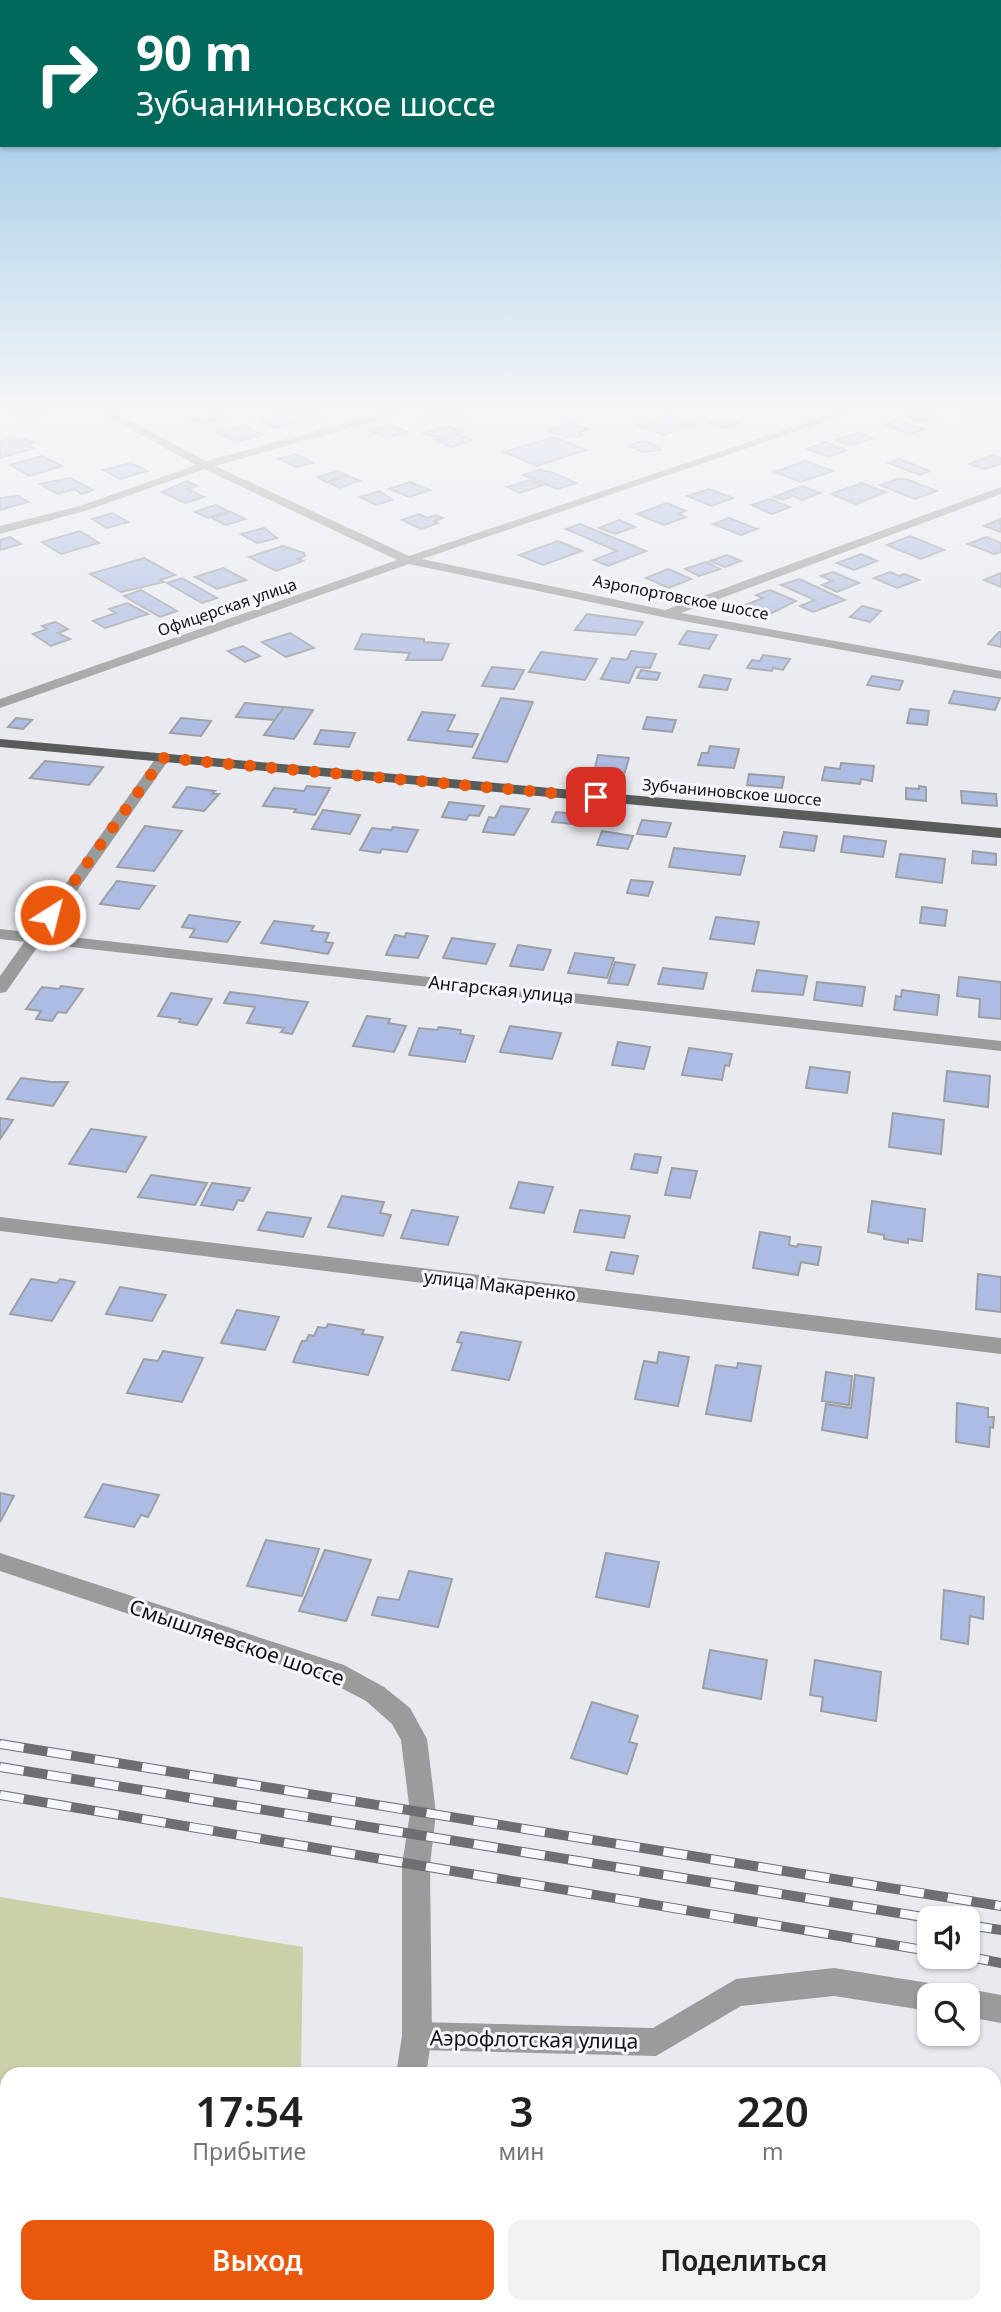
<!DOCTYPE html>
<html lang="ru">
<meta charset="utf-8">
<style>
body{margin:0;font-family:"Noto Sans",sans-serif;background:#f2f2f2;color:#202124;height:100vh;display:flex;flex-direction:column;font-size:26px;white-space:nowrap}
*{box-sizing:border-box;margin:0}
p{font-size:23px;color:#757577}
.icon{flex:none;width:38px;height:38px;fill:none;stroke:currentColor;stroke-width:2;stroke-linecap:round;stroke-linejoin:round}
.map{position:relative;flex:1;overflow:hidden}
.drawer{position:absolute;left:0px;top:2067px;width:1001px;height:247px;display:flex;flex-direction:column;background:#fff;border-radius:21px 21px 0 0;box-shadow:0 2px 5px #0004}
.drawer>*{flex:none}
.top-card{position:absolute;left:0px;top:0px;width:1001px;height:147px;box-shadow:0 2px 5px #0004;background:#00695c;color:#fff;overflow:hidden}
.tools{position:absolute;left:917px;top:1906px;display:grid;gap:14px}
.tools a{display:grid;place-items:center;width:63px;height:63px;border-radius:14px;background:#fff;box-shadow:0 2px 5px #0004;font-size:35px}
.pin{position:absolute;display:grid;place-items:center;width:60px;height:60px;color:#fff;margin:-30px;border-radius:14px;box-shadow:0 4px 10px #0006}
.me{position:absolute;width:77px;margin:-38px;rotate:36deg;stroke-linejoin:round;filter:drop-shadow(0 0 5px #0008)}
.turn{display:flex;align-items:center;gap:24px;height:147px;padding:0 21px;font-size:32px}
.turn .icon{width:91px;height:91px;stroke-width:2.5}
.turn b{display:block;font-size:49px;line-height:60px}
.eta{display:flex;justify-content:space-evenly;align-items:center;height:119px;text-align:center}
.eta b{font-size:42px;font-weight:600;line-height:49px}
.button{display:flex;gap:14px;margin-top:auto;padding:14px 21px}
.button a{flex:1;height:80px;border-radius:14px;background:#ea580c;color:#fff;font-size:28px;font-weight:600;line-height:80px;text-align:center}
.button a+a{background:#f2f2f2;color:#202124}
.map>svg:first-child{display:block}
</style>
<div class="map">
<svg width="1001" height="2312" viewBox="0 0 1001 2312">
<rect width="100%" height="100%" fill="#e8eaf0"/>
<polygon fill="#ccd0a9" points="0,1897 303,1947 301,2074 7,2074 7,2306 285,2307 284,2312 0,2312"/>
<g fill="#adbce2" stroke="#9d9fa4" stroke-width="2">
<polygon points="12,407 40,407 37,408 47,413 23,419 3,409"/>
<polygon points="981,407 986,407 1001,413 981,420 961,414"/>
<polygon points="313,408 321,411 315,413 326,418 310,423 290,414"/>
<polygon points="448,409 466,416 448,421 422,415"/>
<polygon points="922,410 939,416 921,422 904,416"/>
<polygon points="218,412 228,416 202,424 192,419"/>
<polygon points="280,413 298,422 276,428 262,421"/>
<polygon points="668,414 695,424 664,435 636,425"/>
<polygon points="725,418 739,423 724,428 709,422"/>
<polygon points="896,420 923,429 911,434 884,425"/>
<polygon points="572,423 588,429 578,433 583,435 576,437 565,437 548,431"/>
<polygon points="244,425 263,435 236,442 216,432"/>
<polygon points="391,425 408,432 386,438 370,431"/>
<polygon points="448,426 462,432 455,434 472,440 451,447 435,440 442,438 423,434"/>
<polygon points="858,433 873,438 851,446 835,440"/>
<polygon points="554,437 586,450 537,466 504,452"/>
<polygon points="15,438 35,442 27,445 34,448 0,458 0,442"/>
<polygon points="643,441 661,447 657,448 662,450 644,452 628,446"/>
<polygon points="825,442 846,450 829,457 807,449"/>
<polygon points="296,454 313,463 296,467 279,459"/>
<polygon points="993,455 1001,458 1001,464 985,469 969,464"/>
<polygon points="42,456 62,466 30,476 10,465"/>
<polygon points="899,459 930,471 920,475 888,463"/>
<polygon points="805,461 833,471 801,482 774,472"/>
<polygon points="131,463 147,471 120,479 104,470"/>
<polygon points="540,470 551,472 576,483 557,489 523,475"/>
<polygon points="338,471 347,475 326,482 317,477"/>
<polygon points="348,476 360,481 339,488 328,482"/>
<polygon points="70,478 93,490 82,494 74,489 58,494 40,484"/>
<polygon points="898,479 906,479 937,491 915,499 880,485"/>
<polygon points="529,480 543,485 520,493 507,487"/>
<polygon points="187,481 197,486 187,489 204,497 185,503 162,492"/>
<polygon points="410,482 430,490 410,497 389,489"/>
<polygon points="861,483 886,492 856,504 831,494"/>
<polygon points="802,486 820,493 802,500 793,496 783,500 774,497"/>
<polygon points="709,489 733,498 711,506 687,496"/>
<polygon points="380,491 392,500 376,505 360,497"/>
<polygon points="18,496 28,502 0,510 0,498"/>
<polygon points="770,499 790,507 772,514 752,505"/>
<polygon points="667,503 686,511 678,514 686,517 664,525 637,514"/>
<polygon points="215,505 228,511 208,518 195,512"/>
<polygon points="231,512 245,519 226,525 212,518"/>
<polygon points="112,513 128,522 107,528 92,519"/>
<polygon points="419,514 427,518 436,515 443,518 434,521 438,523 421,529 402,520"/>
<polygon points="729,518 757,529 741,535 713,524"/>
<polygon points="1000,519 1001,532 984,526"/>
<polygon points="619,520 635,527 615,534 599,528"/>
<polygon points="580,524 646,551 608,566 594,560 617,551 566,529"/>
<polygon points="264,528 277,538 257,543 241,534"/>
<polygon points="80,531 99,543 61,554 42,542"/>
<polygon points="910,536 944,550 921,559 887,545"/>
<polygon points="10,537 21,544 0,550 0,540"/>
<polygon points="986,537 1001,543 1001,552 994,554 968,544"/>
<polygon points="558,541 582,551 543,565 519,555"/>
<polygon points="283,546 304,553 305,556 298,559 303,561 276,571 249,557"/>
<polygon points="861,554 877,561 854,570 837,563"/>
<polygon points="727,555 741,561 725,567 710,561"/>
<polygon points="144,558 175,575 160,580 164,582 121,592 90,574"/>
<polygon points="706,562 720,569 699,576 685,569"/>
<polygon points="223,568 246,580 217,589 195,577"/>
<polygon points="668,569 691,579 669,588 646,578"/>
<polygon points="833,572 859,583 837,592 822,585 832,581 821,576"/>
<polygon points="890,572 899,576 905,574 919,580 897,588 874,578"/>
<polygon points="1001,573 1001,587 984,580"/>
<polygon points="182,578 217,598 202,603 167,583"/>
<polygon points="799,579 845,600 813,612 800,606 815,600 781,585"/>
<polygon points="141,590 177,611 160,617 124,596"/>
<polygon points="770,590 796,601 768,615 754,612 745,605 763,598 756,595"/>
<polygon points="127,603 148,614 105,628 93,621 116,613 109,609"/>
<polygon points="862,606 881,611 870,622 850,617"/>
<polygon points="587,614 643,622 635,635 575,630"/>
<polygon points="55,622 68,629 58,633 70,639 51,646 33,634 47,629 42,626"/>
<polygon points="687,631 717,635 709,649 679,644"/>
<polygon points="999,632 1001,632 1001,647 988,644"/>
<polygon points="290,633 314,648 286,657 262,642"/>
<polygon points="362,634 424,639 424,642 449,644 442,660 406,660 410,653 355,649"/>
<polygon points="243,646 260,656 245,662 228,651"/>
<polygon points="631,651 656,654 650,668 636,667 629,683 601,679 612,658 627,660"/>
<polygon points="541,652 597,659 585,680 529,672"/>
<polygon points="763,655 790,659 783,670 773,668 772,671 747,668 752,660 760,661"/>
<polygon points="492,667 524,670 514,689 482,686"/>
<polygon points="641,670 660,673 657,680 637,678"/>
<polygon points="704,675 731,679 727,690 699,687"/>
<polygon points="872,676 903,681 899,690 867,685"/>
<polygon points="954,691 1000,698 995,710 949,703"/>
<polygon points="501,698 533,702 507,762 473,758"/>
<polygon points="245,703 284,707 275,720 236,717"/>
<polygon points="284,707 313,710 294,739 264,735"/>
<polygon points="910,709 929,711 927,725 907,723"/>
<polygon points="422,712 455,715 447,731 478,734 472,747 408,740"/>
<polygon points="647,717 676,720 672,732 643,729"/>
<polygon points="16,718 32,720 23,729 8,727"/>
<polygon points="181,718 211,721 201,736 170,733"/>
<polygon points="321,730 355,733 349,747 314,744"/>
<polygon points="710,746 739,749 734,768 698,765 702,753 708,753"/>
<polygon points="598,755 629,758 624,775 594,772"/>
<polygon points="45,761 103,767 89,785 30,778"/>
<polygon points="841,763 874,766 872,781 861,779 860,784 822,780 825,767 840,769"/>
<polygon points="749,774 784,777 782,788 747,785"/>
<polygon points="307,786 330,788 315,815 294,812 296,809 263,806 274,788 304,791"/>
<polygon points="919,786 926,787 926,801 906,799 906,788 919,789"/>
<polygon points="187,787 215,791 212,794 219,794 204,811 173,807"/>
<polygon points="961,791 996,794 997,806 962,803"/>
<polygon points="449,802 484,806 479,816 469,815 466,820 442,817"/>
<polygon points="501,806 529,809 514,835 483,832 489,817 495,818"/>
<polygon points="323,810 360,815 350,834 312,829"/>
<polygon points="556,812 597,816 593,826 552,822"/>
<polygon points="642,820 671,823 666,837 637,834"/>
<polygon points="145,826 182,831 154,871 117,867"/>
<polygon points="393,827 418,830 407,852 382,849 380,853 360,850 372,828 391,830"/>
<polygon points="602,831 633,836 628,849 597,845"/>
<polygon points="784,832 817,836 814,851 780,847"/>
<polygon points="844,836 886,841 883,857 841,852"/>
<polygon points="674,848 745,856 740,875 669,867"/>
<polygon points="973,851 996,854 996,865 972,863"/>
<polygon points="900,854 945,859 942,883 896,877"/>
<polygon points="631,880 653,882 648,896 627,893"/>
<polygon points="117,881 155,886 139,909 100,904"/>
<polygon points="922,907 947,910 945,926 920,923"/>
<polygon points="189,915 240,922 227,942 190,937 195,929 182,927"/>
<polygon points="716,917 759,922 754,944 710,939"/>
<polygon points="274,921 314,926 311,931 329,933 325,942 333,943 328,954 261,943"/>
<polygon points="406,933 428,936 418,958 386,955 395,935 405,937"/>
<polygon points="452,938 495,944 486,964 443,958"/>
<polygon points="518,945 551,950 543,970 510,966"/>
<polygon points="575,953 614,958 607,978 568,973"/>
<polygon points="615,962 635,965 628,985 608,983"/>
<polygon points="663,968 707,973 703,989 658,984"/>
<polygon points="757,970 807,976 803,995 752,991"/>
<polygon points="959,977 1001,982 1001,1019 979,1017 980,999 957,996"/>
<polygon points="817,982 865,987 862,1006 814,1000"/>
<polygon points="61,986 83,989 66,1013 58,1012 52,1021 36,1019 41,1011 26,1009 42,987 59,989"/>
<polygon points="902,990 939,995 937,1015 894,1010 896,996 901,997"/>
<polygon points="230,992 308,1002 292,1034 281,1032 284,1028 247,1023 255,1007 224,1003"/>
<polygon points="171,993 212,999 197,1025 179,1022 181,1019 158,1016"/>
<polygon points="367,1016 390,1019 388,1023 406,1026 394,1052 353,1046"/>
<polygon points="510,1026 561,1033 552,1059 500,1052"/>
<polygon points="439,1027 461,1030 460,1034 474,1036 465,1062 409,1055 419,1028 437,1030"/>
<polygon points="618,1042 650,1047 644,1069 612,1065"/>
<polygon points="689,1048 732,1054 729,1066 725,1065 722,1080 682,1075"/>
<polygon points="810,1067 850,1072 847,1093 806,1088"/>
<polygon points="947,1071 990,1076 988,1107 944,1101"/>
<polygon points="21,1078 52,1082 68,1082 53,1106 7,1099"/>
<polygon points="893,1113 944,1120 941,1154 889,1147"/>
<polygon points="0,1118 13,1120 0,1139"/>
<polygon points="91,1129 146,1137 126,1172 69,1164"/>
<polygon points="635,1154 661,1157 657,1173 631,1169"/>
<polygon points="672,1168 697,1171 690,1198 665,1195"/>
<polygon points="151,1175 207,1183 195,1205 138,1197"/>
<polygon points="519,1182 553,1187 544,1213 510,1208"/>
<polygon points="212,1183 250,1188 243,1201 238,1200 233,1210 201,1205"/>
<polygon points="342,1196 384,1202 380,1213 391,1215 383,1236 328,1227"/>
<polygon points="872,1201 925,1209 922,1241 908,1239 908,1243 884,1239 884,1235 868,1232"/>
<polygon points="412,1210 458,1217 448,1245 401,1238"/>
<polygon points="580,1210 630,1216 624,1238 574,1232"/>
<polygon points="267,1212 311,1218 303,1237 258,1230"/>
<polygon points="760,1232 790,1237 789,1245 797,1247 798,1244 821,1247 818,1265 801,1262 798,1275 753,1268"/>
<polygon points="611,1252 638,1256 633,1274 606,1270"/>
<polygon points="978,1274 1001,1277 1001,1312 976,1309"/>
<polygon points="31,1279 57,1283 60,1279 75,1282 52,1321 10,1314"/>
<polygon points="120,1287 166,1295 152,1321 106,1314"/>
<polygon points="237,1310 279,1317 265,1350 221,1343"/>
<polygon points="328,1324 364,1330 362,1334 383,1337 368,1375 293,1362 302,1341 306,1341 309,1335 314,1336 318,1327 326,1328"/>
<polygon points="461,1332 521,1342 509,1380 452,1370 462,1343 457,1342"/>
<polygon points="163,1351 203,1358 182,1402 127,1393 144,1359 158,1361"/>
<polygon points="659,1352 689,1357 678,1406 635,1399 644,1361 657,1363"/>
<polygon points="738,1363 761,1366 751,1421 706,1414 716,1365 737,1368"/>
<polygon points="826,1372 852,1376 849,1405 822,1401"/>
<polygon points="855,1375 874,1378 867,1438 822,1430 826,1404 851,1408"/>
<polygon points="957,1403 988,1408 988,1417 994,1417 993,1428 990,1427 989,1447 956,1442"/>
<polygon points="103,1484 159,1495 148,1517 141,1515 134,1527 85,1517"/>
<polygon points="0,1493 14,1496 0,1522"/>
<polygon points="266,1540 319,1549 302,1596 247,1586"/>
<polygon points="325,1550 371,1560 346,1621 299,1611"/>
<polygon points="606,1553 659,1562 649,1607 596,1597"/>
<polygon points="409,1571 452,1579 438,1627 372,1615 378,1597 399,1600"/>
<polygon points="944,1590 984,1597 983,1619 970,1616 968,1644 941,1639"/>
<polygon points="710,1650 767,1660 761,1699 703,1688"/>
<polygon points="815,1660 881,1672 876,1721 821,1711 823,1697 810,1695"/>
<polygon points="592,1702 638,1716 629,1742 637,1744 627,1774 571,1758"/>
</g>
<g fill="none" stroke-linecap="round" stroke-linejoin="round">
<g fill="#9a9c9b" fill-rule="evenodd">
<polygon points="90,407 103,407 206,461 407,407 424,407 215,466 409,556 853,407 868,407 422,559 665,610 1001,487 1001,494 681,613 1001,671 1001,679 667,618 409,564 0,708 0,699 397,560 204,469 88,510 0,534 0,526 80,506 196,465"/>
<polygon points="0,929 1001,1041 1001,1051 0,939"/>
<polygon points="0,1217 1001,1338 1001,1354 0,1231"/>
<polygon points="834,1968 929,1983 939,1987 943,1995 929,1995 929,2011 834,1996 741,2006 656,2056 417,2050 407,2046 402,2036 407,2026 417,2022 653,2028 736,1979"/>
<polygon points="968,1989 1001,1995 1001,2023 968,2017 968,1995 957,1995"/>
</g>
<g fill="#9a9c9b" fill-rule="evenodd">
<polygon points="163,754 170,758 6,992 0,993 0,976 158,755"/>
<polygon points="0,1553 344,1665 384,1687 410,1708 427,1739 436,1813 430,1865 432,2036 426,2074 396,2074 402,2036 402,1865 410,1813 401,1740 392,1724 366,1701 326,1680 0,1571"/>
<polygon points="359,2306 391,2306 390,2312 358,2312"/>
</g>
<polygon fill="#585d5a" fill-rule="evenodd" points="0,739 1001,828 1001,838 0,747"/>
<g stroke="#6d6f73" stroke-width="9">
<polyline id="rail-far1" points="0,1744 7,1745"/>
</g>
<g stroke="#6d6f73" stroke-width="10">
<g id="rail">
<polyline points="0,1744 1001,1906"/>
<polyline points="0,1767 929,1918"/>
<polyline points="0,1795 929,1951"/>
<polyline points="968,1925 1001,1930"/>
<polyline points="965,1956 1001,1963"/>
</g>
</g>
<use href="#rail-far1" stroke="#f5f8fe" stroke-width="6" stroke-dasharray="19" stroke-linecap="butt"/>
<use href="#rail" stroke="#f5f8fe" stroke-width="8" stroke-dasharray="24" stroke-linecap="butt"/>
</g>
<linearGradient id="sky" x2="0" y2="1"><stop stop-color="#86bce0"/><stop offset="0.56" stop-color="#f5f6f8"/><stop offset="1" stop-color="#f5f6f8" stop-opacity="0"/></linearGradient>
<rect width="1001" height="731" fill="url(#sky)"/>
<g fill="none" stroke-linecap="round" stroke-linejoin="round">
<polyline stroke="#ea580c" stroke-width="12" stroke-dasharray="0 21.6" points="50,915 163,758 596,797"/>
</g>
<g text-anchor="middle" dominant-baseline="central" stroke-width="6" stroke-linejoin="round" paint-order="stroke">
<g font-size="16" fill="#121315" stroke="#f5f8fe">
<text transform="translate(681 597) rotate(11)">Аэропортовское шоссе</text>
<text transform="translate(227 607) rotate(-19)">Офицерская улица</text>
<text transform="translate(732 792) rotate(5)">Зубчаниновское шоссе</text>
</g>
<g font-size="18" fill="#121315" stroke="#f5f8fe">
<text transform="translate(501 989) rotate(6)">Ангарская улица</text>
<text transform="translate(500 1285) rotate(7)">улица Макаренко</text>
</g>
<g font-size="21" fill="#121315" stroke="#f5f8fe">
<text transform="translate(237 1642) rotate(19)">Смышляевское шоссе</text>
<text transform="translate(534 2039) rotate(1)">Аэрофлотская улица</text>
</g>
</g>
</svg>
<div class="tools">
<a><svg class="icon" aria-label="sound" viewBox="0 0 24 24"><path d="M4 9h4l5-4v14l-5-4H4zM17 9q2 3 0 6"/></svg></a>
<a><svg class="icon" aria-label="search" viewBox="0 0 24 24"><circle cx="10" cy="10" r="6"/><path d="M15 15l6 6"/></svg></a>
</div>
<div class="pin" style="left:596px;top:797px;background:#d93025"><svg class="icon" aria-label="arrive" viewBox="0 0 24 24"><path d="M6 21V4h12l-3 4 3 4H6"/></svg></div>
<svg class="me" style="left:50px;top:915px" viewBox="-20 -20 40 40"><circle r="17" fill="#ea580c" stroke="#fff" stroke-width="3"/><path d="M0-11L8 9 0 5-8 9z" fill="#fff"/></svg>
<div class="top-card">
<div class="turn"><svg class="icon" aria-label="right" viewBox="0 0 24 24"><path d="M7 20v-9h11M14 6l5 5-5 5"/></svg><div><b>90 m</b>Зубчаниновское шоссе</div></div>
</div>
<section class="drawer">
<div class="eta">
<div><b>17:54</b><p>Прибытие</p></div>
<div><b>3</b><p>мин</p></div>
<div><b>220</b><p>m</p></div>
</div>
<div class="button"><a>Выход</a><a>Поделиться</a></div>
</section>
</div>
